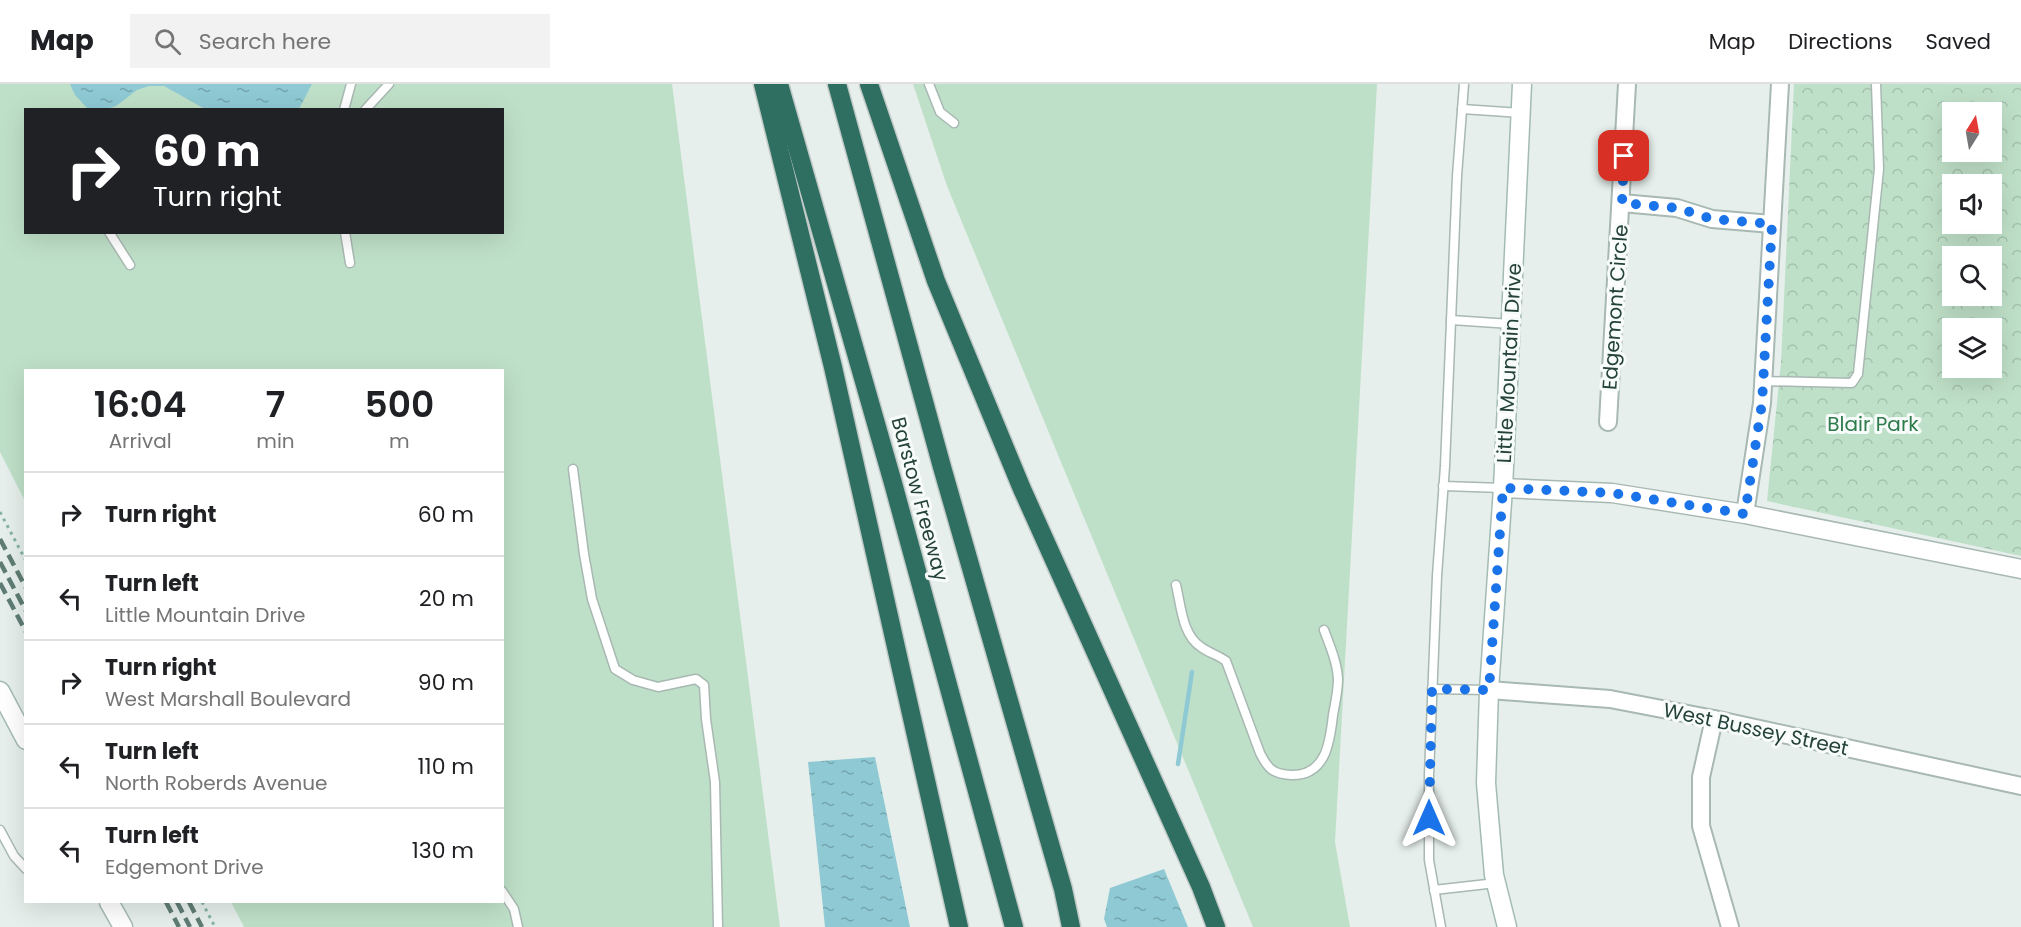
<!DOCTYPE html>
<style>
body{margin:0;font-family:Poppins,sans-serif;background:#f2f2f2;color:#202124;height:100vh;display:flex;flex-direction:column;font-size:22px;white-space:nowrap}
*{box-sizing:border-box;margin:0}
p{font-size:20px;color:#757577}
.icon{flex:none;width:33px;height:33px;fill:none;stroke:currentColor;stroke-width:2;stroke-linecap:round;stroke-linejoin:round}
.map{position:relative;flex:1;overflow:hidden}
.side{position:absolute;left:24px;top:285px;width:480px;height:534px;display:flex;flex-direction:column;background:#fff;border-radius:0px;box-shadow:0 6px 24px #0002}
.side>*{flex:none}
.banner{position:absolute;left:24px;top:24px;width:480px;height:126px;border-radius:0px;box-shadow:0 6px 24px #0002;background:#202124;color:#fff;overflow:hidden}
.needle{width:39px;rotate:11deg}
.controls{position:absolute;left:1942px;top:18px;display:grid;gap:12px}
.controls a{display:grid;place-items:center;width:60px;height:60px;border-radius:0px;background:#fff;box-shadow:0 6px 24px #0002;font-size:30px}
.pin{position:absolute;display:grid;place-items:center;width:51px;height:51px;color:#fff;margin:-26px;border-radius:12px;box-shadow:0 3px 9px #0006}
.me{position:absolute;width:66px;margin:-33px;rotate:0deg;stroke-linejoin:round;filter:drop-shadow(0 0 4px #0008)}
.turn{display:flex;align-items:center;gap:21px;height:126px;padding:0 30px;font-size:27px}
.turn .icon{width:78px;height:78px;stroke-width:2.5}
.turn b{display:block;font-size:42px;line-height:51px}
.eta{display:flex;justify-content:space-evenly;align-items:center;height:102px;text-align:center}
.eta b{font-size:36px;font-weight:600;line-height:42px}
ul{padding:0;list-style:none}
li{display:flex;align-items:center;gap:18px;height:84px;padding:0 30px;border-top:2px solid #e0e0e0}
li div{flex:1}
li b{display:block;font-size:22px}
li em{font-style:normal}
header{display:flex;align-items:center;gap:36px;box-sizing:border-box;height:84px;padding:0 30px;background:#fff;border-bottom:2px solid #e0e0e0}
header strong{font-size:28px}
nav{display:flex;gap:33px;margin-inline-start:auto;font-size:21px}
.search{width:420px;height:54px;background:#f2f2f2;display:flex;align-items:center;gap:15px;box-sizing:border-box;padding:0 21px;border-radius:0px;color:#757577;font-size:22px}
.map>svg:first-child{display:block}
</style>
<header>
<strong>Map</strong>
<div class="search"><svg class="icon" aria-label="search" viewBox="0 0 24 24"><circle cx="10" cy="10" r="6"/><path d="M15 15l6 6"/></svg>Search here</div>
<nav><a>Map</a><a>Directions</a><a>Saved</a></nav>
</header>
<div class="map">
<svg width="2021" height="843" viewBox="0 0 2021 843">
<defs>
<pattern id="park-crowns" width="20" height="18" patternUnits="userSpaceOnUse" patternTransform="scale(1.5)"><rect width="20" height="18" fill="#bfe0c8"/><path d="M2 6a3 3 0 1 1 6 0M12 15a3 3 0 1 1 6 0" fill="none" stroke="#a4c1ad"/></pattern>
<pattern id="water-ripples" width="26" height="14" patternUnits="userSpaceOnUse" patternTransform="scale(1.5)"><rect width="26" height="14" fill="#8ec9d4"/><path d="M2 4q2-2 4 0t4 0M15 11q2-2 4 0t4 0" fill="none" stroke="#74a5ad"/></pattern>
</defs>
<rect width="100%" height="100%" fill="#e6efeb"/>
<g fill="#bfe0c8" fill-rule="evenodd">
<path d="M 0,0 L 672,0 L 780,843 L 244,843 L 231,818 L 502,818 L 502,286 L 26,286 L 25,417 L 0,368 ZM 26,26 L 502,26 L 502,148 L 26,148 Z"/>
<polygon points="913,0 1377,0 1335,758 1350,843 1253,843 947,102"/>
</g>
<path fill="url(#park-crowns)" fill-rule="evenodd" d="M 1794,0 L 2021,0 L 2021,472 L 1767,417 L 1781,279 ZM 1953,28 L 1992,28 L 1992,68 L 1953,68 ZM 1953,100 L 1992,100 L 1992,140 L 1953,140 ZM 1953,172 L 1992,172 L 1992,212 L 1953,212 ZM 1953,244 L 1992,244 L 1992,284 L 1953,284 Z"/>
<g fill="url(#water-ripples)">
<polygon points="70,0 312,0 299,25 205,25 164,2 149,2 137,6 116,22 107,25 88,25 75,11"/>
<polygon points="875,673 910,843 825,843 808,678"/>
<polygon points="1164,785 1188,843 1107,843 1104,835 1110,804"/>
</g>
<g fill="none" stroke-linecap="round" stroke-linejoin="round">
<polyline stroke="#8ec9d4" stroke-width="4.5" points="1178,680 1192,588"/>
<g stroke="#a8b8b2" stroke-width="11">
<g id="service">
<polyline points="929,0 940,28 954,39"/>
<polyline points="1462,25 1521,29"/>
<polyline points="344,26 351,0"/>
<polyline points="365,26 389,0"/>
<polyline points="109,148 130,181"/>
<polyline points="345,148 350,179"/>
<polyline points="1451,236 1511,240"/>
<polyline points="1763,297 1852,299 1858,290 1879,85 1876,0"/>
<polyline points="573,385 584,470 592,515 615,585 633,596 658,603 696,595 704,601 706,635 715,698 718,843"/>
<polyline points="1443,402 1503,404"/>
<path d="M 1176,501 C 1181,521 1182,551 1201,563 C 1209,569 1218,571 1226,577 L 1260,669 C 1268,685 1273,690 1291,691 C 1326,692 1330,658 1333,631 C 1335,620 1338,607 1338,595 C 1337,578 1330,562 1324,546"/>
<polyline points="1432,605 1489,606"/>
<polyline points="0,746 14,772 26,785"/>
<polyline points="1434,806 1496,799"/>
<polyline points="502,807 514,825 518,843"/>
<polyline points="1441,843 1429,776 1429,691 1437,492 1445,382 1457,92 1464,0"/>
</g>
</g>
<g stroke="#a8b8b2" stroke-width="20">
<g id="minor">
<polyline points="1622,119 1677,124 1712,135 1772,140"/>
<polyline points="1608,338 1627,0"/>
<polyline points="1745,430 1762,319 1780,0"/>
<polyline points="1489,606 1610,615 1714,635 2021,702"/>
<polyline points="1714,635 1701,693 1701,742 1730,843"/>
</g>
</g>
<g stroke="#a8b8b2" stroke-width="21">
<polyline id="tertiary" points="1503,404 1612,409 1745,430 2021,485"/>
</g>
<g stroke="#a4bbb3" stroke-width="21">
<g id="secondary">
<polyline points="0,607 26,656"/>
<polyline points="109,818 123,843"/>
<polyline points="1507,843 1494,791 1486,699 1489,606 1503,404 1522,0"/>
</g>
</g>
<g stroke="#c2cac8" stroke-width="21">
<g id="motorway">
<polyline points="763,0 833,283 959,843"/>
<polyline points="779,0 893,399 1014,843"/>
<polyline points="837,0 942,383 1063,805 1071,843"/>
<polyline points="869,0 936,197 1022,405 1201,803 1216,843"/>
</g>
</g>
<g stroke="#86b3a5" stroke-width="3" stroke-dasharray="3 4.5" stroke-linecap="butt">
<polyline points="0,428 26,477"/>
<polyline points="202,818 215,843"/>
</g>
<use href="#service" stroke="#fff" stroke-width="8"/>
<use href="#minor" stroke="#fff" stroke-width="16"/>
<use href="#tertiary" stroke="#fff" stroke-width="18"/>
<use href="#secondary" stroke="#fff" stroke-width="18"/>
<use href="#motorway" stroke="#2f6f62" stroke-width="18"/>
<g stroke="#5f7d75" stroke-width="4.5" stroke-dasharray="12 6" stroke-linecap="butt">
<polyline points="0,455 26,504"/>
<polyline points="0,478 26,527"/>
<polyline points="0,499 26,548"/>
<polyline points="166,818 179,843"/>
<polyline points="177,818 190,843"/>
<polyline points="189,818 202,843"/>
</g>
</g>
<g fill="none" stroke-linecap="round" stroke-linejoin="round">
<polyline stroke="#1a73e8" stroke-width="10" stroke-dasharray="0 18" points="1429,734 1432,605 1489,606 1503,404 1612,409 1745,430 1762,319 1772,140 1712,135 1677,124 1622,119 1624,72"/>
</g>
<g text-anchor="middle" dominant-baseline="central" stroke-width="6" stroke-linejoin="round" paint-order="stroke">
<g font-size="20" fill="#24423a" stroke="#f7fbf9">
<text transform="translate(1615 223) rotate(-86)">Edgemont Circle</text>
<text transform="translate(1509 279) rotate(-87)">Little Mountain Drive</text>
<text transform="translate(920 415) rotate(75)">Barstow Freeway</text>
<text transform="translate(1756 645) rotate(12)">West Bussey Street</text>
</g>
<g font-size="20" fill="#2d7a4b" stroke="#f7fbf9">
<text x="1873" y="340">Blair Park</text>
</g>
</g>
</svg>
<div class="controls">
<a><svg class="needle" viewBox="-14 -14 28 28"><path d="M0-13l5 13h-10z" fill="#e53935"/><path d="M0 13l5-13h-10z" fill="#757577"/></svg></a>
<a><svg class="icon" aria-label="sound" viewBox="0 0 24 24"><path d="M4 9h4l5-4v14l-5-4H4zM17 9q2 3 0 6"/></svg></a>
<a><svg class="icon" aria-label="search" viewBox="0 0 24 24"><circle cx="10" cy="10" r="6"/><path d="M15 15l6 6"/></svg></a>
<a><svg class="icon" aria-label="layers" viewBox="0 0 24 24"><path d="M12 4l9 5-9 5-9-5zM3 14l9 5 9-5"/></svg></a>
</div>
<div class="pin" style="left:1624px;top:72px;background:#d93025"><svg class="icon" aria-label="arrive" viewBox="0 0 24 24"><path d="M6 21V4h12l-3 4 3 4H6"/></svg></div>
<svg class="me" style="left:1429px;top:734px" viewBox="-20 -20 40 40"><path d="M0-17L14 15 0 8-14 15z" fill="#1a73e8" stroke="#fff" stroke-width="4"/></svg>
<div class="banner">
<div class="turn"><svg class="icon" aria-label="right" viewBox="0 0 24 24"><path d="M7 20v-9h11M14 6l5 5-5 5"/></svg><div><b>60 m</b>Turn right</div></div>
</div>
<section class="side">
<div class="eta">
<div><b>16:04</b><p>Arrival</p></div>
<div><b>7</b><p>min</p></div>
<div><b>500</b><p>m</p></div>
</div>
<ul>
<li><svg class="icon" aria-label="right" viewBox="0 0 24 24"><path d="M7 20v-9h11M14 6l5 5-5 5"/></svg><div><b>Turn right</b></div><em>60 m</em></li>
<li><svg class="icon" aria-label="left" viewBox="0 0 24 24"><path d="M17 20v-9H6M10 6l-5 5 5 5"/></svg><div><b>Turn left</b><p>Little Mountain Drive</p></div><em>20 m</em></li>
<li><svg class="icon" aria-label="right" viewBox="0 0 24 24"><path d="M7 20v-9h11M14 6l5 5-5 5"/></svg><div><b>Turn right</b><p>West Marshall Boulevard</p></div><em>90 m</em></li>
<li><svg class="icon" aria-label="left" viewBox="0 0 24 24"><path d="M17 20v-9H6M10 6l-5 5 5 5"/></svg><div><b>Turn left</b><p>North Roberds Avenue</p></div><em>110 m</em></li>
<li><svg class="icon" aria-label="left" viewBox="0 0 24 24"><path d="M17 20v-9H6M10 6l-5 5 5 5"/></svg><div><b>Turn left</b><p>Edgemont Drive</p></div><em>130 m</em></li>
</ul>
</section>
</div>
